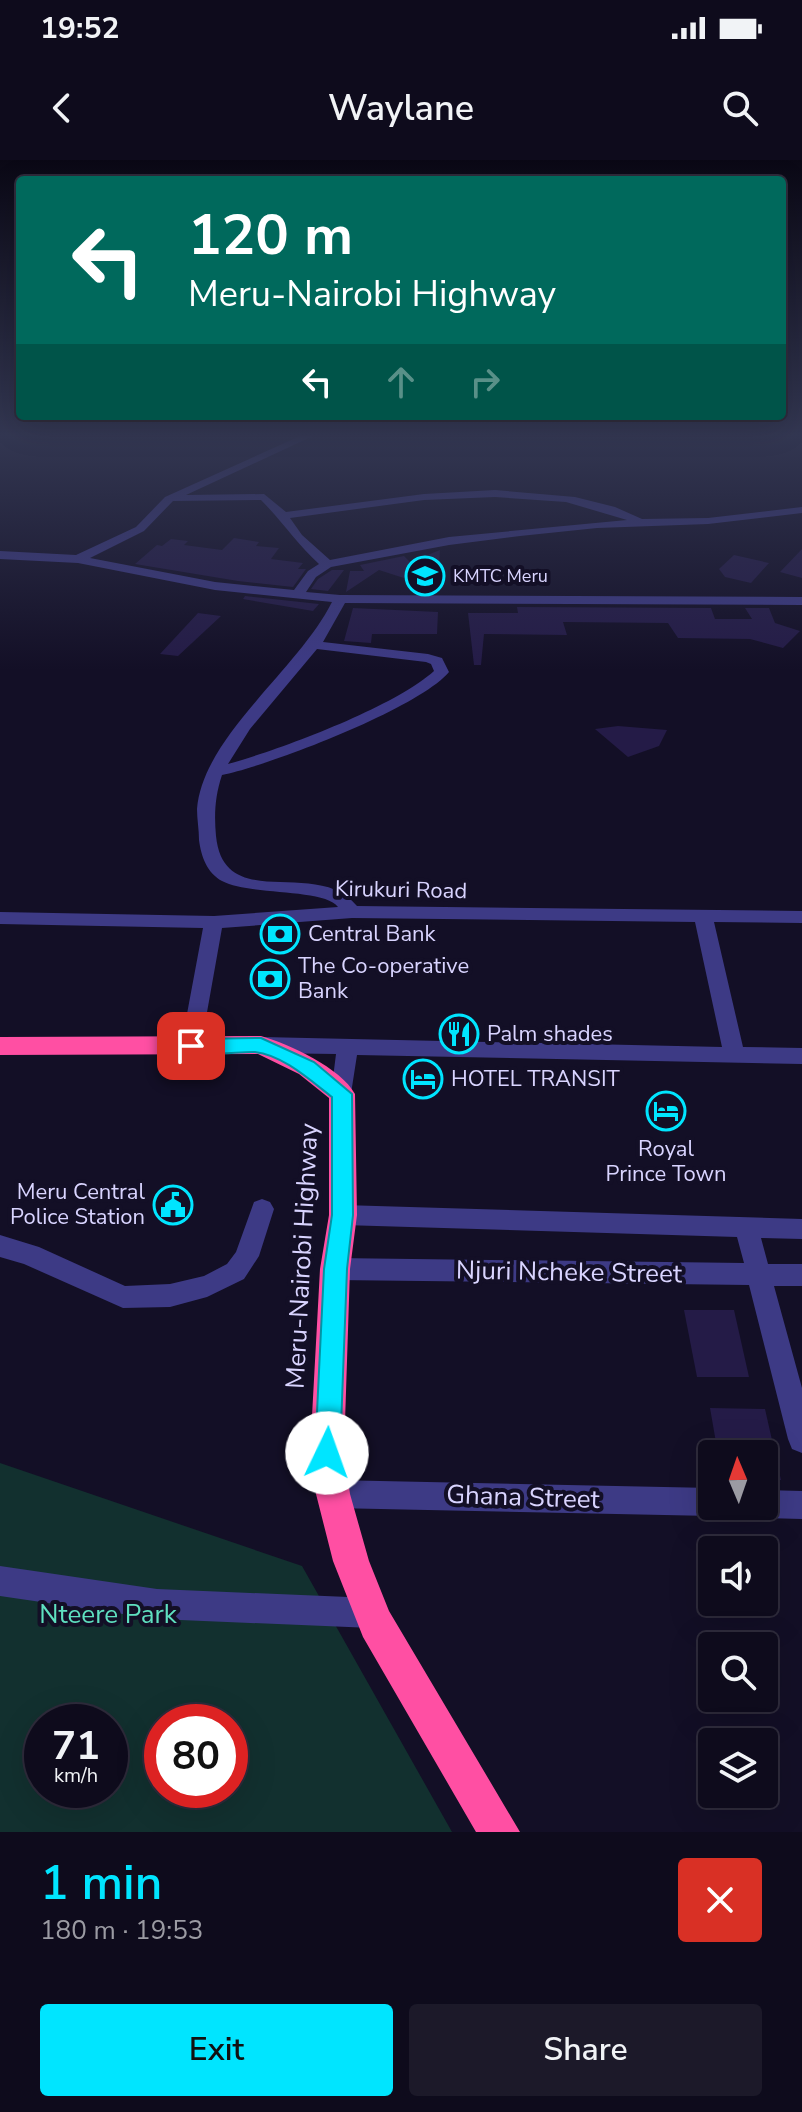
<!DOCTYPE html>
<meta charset="utf-8">
<style>
body{margin:0;font-family:"Nunito Sans",sans-serif;background:#1c1929;color:#f1f3f6;height:100vh;display:flex;flex-direction:column;font-size:30px;white-space:nowrap}
*{box-sizing:border-box;margin:0}
p{font-size:26px;color:#9b9ba3}
.icon{flex:none;width:44px;height:44px;fill:none;stroke:currentColor;stroke-width:2;stroke-linecap:round;stroke-linejoin:round}
.map{position:relative;height:1672px;overflow:hidden}
.sheet{display:flex;flex-direction:column;background:#0e0b1c;flex:1}
.sheet>*{flex:none}
.banner{position:absolute;left:16px;top:16px;width:770px;height:244px;border-radius:8px;box-shadow:0 8px 32px #0002,0 0 0 2px #2e2b3b;background:#00695c;color:#fff;overflow:hidden}
.needle{width:52px;rotate:358deg}
.fabs{position:absolute;left:698px;top:1280px;display:grid;gap:16px}
.fabs a{display:grid;place-items:center;width:80px;height:80px;border-radius:8px;background:#0e0b1c;box-shadow:0 8px 32px #0002,0 0 0 2px #2e2b3b;font-size:40px}
.speed{position:absolute;left:24px;top:1544px;display:flex;gap:16px;font-size:40px;font-weight:700;text-align:center}
.speed>*{display:grid;place-content:center;width:104px;height:104px;border-radius:50%;background:#0e0b1c;box-shadow:0 8px 32px #0002,0 0 0 2px #2e2b3b;line-height:1}
.speed small{font-size:20px;font-weight:400}
.speed .limit{border:12px solid #d22;background:#fff;color:#111}
.pin{position:absolute;display:grid;place-items:center;width:68px;height:68px;color:#fff;margin:-34px;border-radius:16px;box-shadow:0 4px 12px #0006}
.me{position:absolute;width:88px;margin:-44px;rotate:3deg;stroke-linejoin:round;filter:drop-shadow(0 0 6px #0008)}
.turn{display:flex;align-items:center;gap:28px;height:168px;padding:0 40px;font-size:36px}
.turn .icon{width:104px;height:104px;stroke-width:2.5}
.turn b{display:block;font-size:56px;line-height:68px}
.lanes{display:flex;align-items:center;height:76px;padding:0 40px;background:#0003;justify-content:center;gap:40px;direction:ltr}
.lanes .off{opacity:.35}
.round{display:grid;place-items:center;flex:none;width:84px;height:84px;border-radius:8px;background:#1c1929}
.summary{display:flex;align-items:center;justify-content:space-between;height:136px;padding:0 40px}
h1{font-size:48px;font-weight:600;line-height:60px;color:#00e5ff}
.primary-button{display:flex;gap:16px;margin-top:auto;padding:16px 40px}
.primary-button a{flex:1;height:92px;border-radius:8px;background:#00e5ff;color:#111;font-size:32px;font-weight:600;line-height:92px;text-align:center}
.primary-button a+a{background:#1c1929;color:#f1f3f6}
.status{display:flex;justify-content:space-between;align-items:center;height:56px;padding:0 40px;background:#0e0b1c;direction:ltr}
.status svg{height:22px;fill:currentColor}
header{display:flex;justify-content:space-between;align-items:center;height:104px;padding:0 40px;background:#0e0b1c;font-size:36px;font-weight:600}
.map>svg:first-child{display:block}
</style>
<div class="status"><b>19:52</b><svg viewBox="0 0 49 12"><path d="M0 12V9h3v3zM5 12V6h3v6zM10 12V3h3v9zM15 12V0h3v12zM26 1h20v11H26zM47 4h2v5h-2z"/></svg></div>
<header><svg class="icon" aria-label="back" viewBox="0 0 24 24"><path d="M15 5l-7 7 7 7"/></svg>Waylane<svg class="icon" aria-label="search" viewBox="0 0 24 24"><circle cx="10" cy="10" r="6"/><path d="M15 15l6 6"/></svg></header>
<div class="map">
<svg width="802" height="1672" viewBox="0 0 802 1672">
<rect width="100%" height="100%" fill="#130f26"/>
<path fill="#12302f" fill-rule="evenodd" d="M 0,1303 L 302,1406 L 452,1672 L 0,1672 ZM 42,1562 L 110,1562 L 110,1630 L 42,1630 ZM 162,1562 L 230,1562 L 230,1630 L 162,1630 Z"/>
<g fill="#241b47">
<polygon points="234,378 259,382 256,386 279,388 271,399 303,403 298,409 306,409 293,427 238,421 135,404 157,385 162,386 171,379 188,381 184,385 222,390"/>
<polygon points="802,389 802,418 780,412"/>
<polygon points="440,390 438,429 379,410 346,432 350,411 364,411 360,405 404,396 410,402"/>
<polygon points="734,395 769,403 751,423 725,417 719,409"/>
<polygon points="332,410 344,410 328,431 311,429 318,419"/>
<polygon points="245,436 319,444 313,451 243,439"/>
<polygon points="517,447 711,448 715,459 752,459 745,448 769,448 775,463 800,471 783,488 750,479 678,478 668,463 563,462 567,475 484,474 481,505 474,505 468,453 518,453"/>
<polygon points="353,448 438,452 437,474 372,474 371,483 344,481"/>
<polygon points="198,453 221,456 178,496 160,494"/>
<polygon points="618,566 667,570 659,586 628,597 595,569"/>
<polygon points="684,1150 734,1150 749,1217 697,1217"/>
<polygon points="710,1248 765,1249 781,1320 764,1320 764,1294 718,1294"/>
</g>
<g fill="none" stroke-linecap="round" stroke-linejoin="round">
<g fill="#3d3a85" fill-rule="evenodd">
<path d="M 300,276 L 313,276 L 186,335 L 264,334 L 286,352 L 424,334 L 495,330 L 575,337 L 615,347 L 642,359 L 708,358 L 802,347 L 802,353 L 708,364 L 597,368 L 520,376 L 449,385 L 331,407 L 316,417 L 306,432 L 340,435 L 802,437 L 802,445 L 345,443 L 323,482 L 428,494 L 442,498 L 449,512 C 419,548 271,605 222,615 C 215,636 214,654 216,676 C 224,755 317,696 357,746 L 802,751 L 802,763 L 714,762 L 743,887 L 802,888 L 802,904 L 357,895 L 350,940 L 342,942 L 334,940 L 331,934 L 336,894 L 262,893 L 255,890 L 252,885 L 255,880 L 262,877 L 722,887 L 695,762 L 352,758 L 222,768 L 201,886 L 198,891 L 184,891 L 181,886 L 203,768 L 0,764 L 0,752 L 214,756 L 338,747 C 324,728 251,736 222,721 C 207,713 201,696 199,680 C 199,670 197,659 197,649 C 203,576 298,510 332,442 L 215,430 L 78,403 L 0,399 L 0,391 L 76,395 L 136,367 L 165,337 ZM 495,337 L 566,342 L 627,360 L 449,377 L 330,400 L 302,375 L 290,358 L 424,340 ZM 261,340 C 282,361 297,384 319,404 L 308,411 L 294,430 L 215,422 L 90,398 L 144,371 L 173,341 ZM 317,489 L 426,502 L 431,504 L 434,511 C 394,547 282,589 228,604 L 250,569 Z"/>
<polygon points="262,1039 270,1042 274,1049 259,1096 244,1119 207,1137 170,1147 123,1148 24,1104 0,1097 0,1075 39,1087 125,1126 170,1124 204,1116 227,1104 236,1092 254,1042"/>
<polygon points="343,1045 802,1059 802,1079 761,1078 768,1104 802,1104 802,1126 774,1126 802,1228 802,1293 792,1289 788,1279 749,1125 335,1120 326,1117 323,1109 326,1101 335,1098 744,1103 737,1077 343,1065 335,1062 331,1055 335,1048"/>
<polygon points="333,1320 712,1328 712,1346 725,1346 722,1352 712,1356 333,1348 323,1344 319,1334 323,1324"/>
<polygon points="764,1330 802,1331 802,1359 764,1358 754,1354 750,1346 764,1346"/>
<polygon points="0,1406 157,1429 372,1438 383,1442 387,1453 383,1464 372,1468 157,1459 0,1436"/>
</g>
<path fill="#ff4fa3" fill-rule="evenodd" d="M 261,876 C 289,884 341,908 355,934 L 357,1055 L 350,1109 L 344,1293 L 350,1334 L 369,1401 L 389,1451 L 520,1672 L 476,1672 L 363,1477 L 333,1401 L 316,1334 L 310,1293 L 320,1109 L 329,1055 L 329,938 L 299,914 L 258,894 L 0,895 L 0,877 Z"/>
</g>
<linearGradient id="sky" x2="0" y2="1"><stop stop-color="#0a0815"/><stop offset="0.54" stop-color="#333752"/><stop offset="1" stop-color="#333752" stop-opacity="0"/></linearGradient>
<rect width="802" height="510" fill="url(#sky)"/>
<path fill="#00e5ff" stroke="#0095a6" stroke-width="2" d="M 261,878 L 314,902 L 352,934 L 353,1055 L 347,1109 L 340,1293 L 336,1302 L 327,1305 L 318,1302 L 315,1293 L 324,1109 L 332,1055 L 332,937 C 311,921 283,895 255,892 C 238,891 190,900 181,886 L 191,879 Z"/>
<defs>
<g id="university-ring" transform="scale(2)"><circle r="9.5" fill="#130f26" stroke="#00e5ff" stroke-width="1.5"/><path d="M0-5L7-2L0 1L-7-2ZM-4 1L0 2.5L4 1V4Q0 6-4 4Z" fill="#00e5ff"/></g>
<g id="bank-ring" transform="scale(2)"><circle r="9.5" fill="#130f26" stroke="#00e5ff" stroke-width="1.5"/><path d="M-6-4H6V4H-6ZM0-2.3a2.3 2.3 0 1 0 0 4.6a2.3 2.3 0 1 0 0-4.6Z" fill="#00e5ff"/></g>
<g id="restaurant-ring" transform="scale(2)"><circle r="9.5" fill="#130f26" stroke="#00e5ff" stroke-width="1.5"/><path d="M-5-6h1v4h1v-4h1v4h1v-4h1v5L-1.5 .5V6h-2V.5L-5-1ZM5-6V6H3V1.5H1.5Q1.5-4 5-6Z" fill="#00e5ff"/></g>
<g id="hotel-ring" transform="scale(2)"><circle r="9.5" fill="#130f26" stroke="#00e5ff" stroke-width="1.5"/><path d="M-6-4.5h1.5V1H6V5H4.5V3h-9V5H-6ZM-4 0a1.8 1.8 0 1 1 3.6 0ZM.5 0V-2.5h3Q6-2.5 6 0Z" fill="#00e5ff"/></g>
<g id="civic-ring" transform="scale(2)"><circle r="9.5" fill="#130f26" stroke="#00e5ff" stroke-width="1.5"/><path d="M-.6-6.5H3V-4.5H.6V-3L4-1V1h2V6H-6V1h2V-1L-.6-3ZM-1.2 2.5V6h2.4V2.5Z" fill="#00e5ff"/></g>
</defs>
<g fill-rule="evenodd">
<use href="#university-ring" x="425" y="416"/>
<use href="#bank-ring" x="280" y="774"/>
<use href="#bank-ring" x="270" y="819"/>
<use href="#restaurant-ring" x="459" y="874"/>
<use href="#hotel-ring" x="423" y="919"/>
<use href="#hotel-ring" x="666" y="951"/>
<use href="#civic-ring" x="173" y="1045"/>
</g>
<g text-anchor="middle" dominant-baseline="central" stroke-width="8" stroke-linejoin="round" paint-order="stroke">
<g font-size="18" fill="#d9d4ff" stroke="#130f26" text-anchor="start">
<text x="453" y="416">KMTC Meru</text>
</g>
<g font-size="22" fill="#d9d4ff" stroke="#130f26">
<text transform="translate(401 730) rotate(1)">Kirukuri Road</text>
</g>
<g font-size="22" fill="#d9d4ff" stroke="#130f26" text-anchor="start">
<text x="308" y="774">Central Bank</text>
<text x="298" y="806">The Co-operative<tspan x="298" dy="25">Bank</tspan></text>
<text x="487" y="874">Palm shades</text>
<text x="451" y="919">HOTEL TRANSIT</text>
<text x="666" y="989" text-anchor="middle">Royal<tspan x="666" dy="25">Prince Town</tspan></text>
<text x="145" y="1032" text-anchor="end">Meru Central<tspan x="145" dy="25">Police Station</tspan></text>
</g>
<g font-size="26" fill="#d9d4ff" stroke="#130f26">
<text transform="translate(302 1096) rotate(-87)">Meru-Nairobi Highway</text>
<text transform="translate(569 1112) rotate(1)">Njuri Ncheke Street</text>
<text transform="translate(523 1337) rotate(2)">Ghana Street</text>
</g>
<g font-size="26" fill="#5fe0c0" stroke="#130f26">
<text x="108" y="1454">Nteere Park</text>
</g>
</g>
</svg>
<div class="fabs">
<a><svg class="needle" viewBox="-14 -14 28 28"><path d="M0-13l5 13h-10z" fill="#e53935"/><path d="M0 13l5-13h-10z" fill="#9b9ba3"/></svg></a>
<a><svg class="icon" aria-label="sound" viewBox="0 0 24 24"><path d="M4 9h4l5-4v14l-5-4H4zM17 9q2 3 0 6"/></svg></a>
<a><svg class="icon" aria-label="search" viewBox="0 0 24 24"><circle cx="10" cy="10" r="6"/><path d="M15 15l6 6"/></svg></a>
<a><svg class="icon" aria-label="layers" viewBox="0 0 24 24"><path d="M12 4l9 5-9 5-9-5zM3 14l9 5 9-5"/></svg></a>
</div>
<div class="speed"><div>71<small>km/h</small></div><div class="limit">80</div></div>
<div class="pin" style="left:191px;top:886px;background:#d93025"><svg class="icon" aria-label="arrive" viewBox="0 0 24 24"><path d="M6 21V4h12l-3 4 3 4H6"/></svg></div>
<svg class="me" style="left:327px;top:1293px" viewBox="-20 -20 40 40"><circle r="19" fill="#fff"/><path d="M0-13L10 11 0 6-10 11z" fill="#00e5ff"/></svg>
<div class="banner">
<div class="turn"><svg class="icon" aria-label="left" viewBox="0 0 24 24"><path d="M17 20v-9H6M10 6l-5 5 5 5"/></svg><div><b>120 m</b>Meru-Nairobi Highway</div></div>
<div class="lanes"><svg class="icon" aria-label="left" viewBox="0 0 24 24"><path d="M17 20v-9H6M10 6l-5 5 5 5"/></svg><svg class="icon off" aria-label="ahead" viewBox="0 0 24 24"><path d="M12 20V5M6 11l6-6 6 6"/></svg><svg class="icon off" aria-label="right" viewBox="0 0 24 24"><path d="M7 20v-9h11M14 6l5 5-5 5"/></svg></div>
</div>
</div>
<section class="sheet">
<div class="summary"><div><h1>1 min</h1><p>180 m · 19:53</p></div><a class="round" style="background:#d93025;color:#fff"><svg class="icon" aria-label="close" viewBox="0 0 24 24"><path d="M6 6l12 12M18 6L6 18"/></svg></a></div>
<div class="primary-button"><a>Exit</a><a>Share</a></div>
</section>
